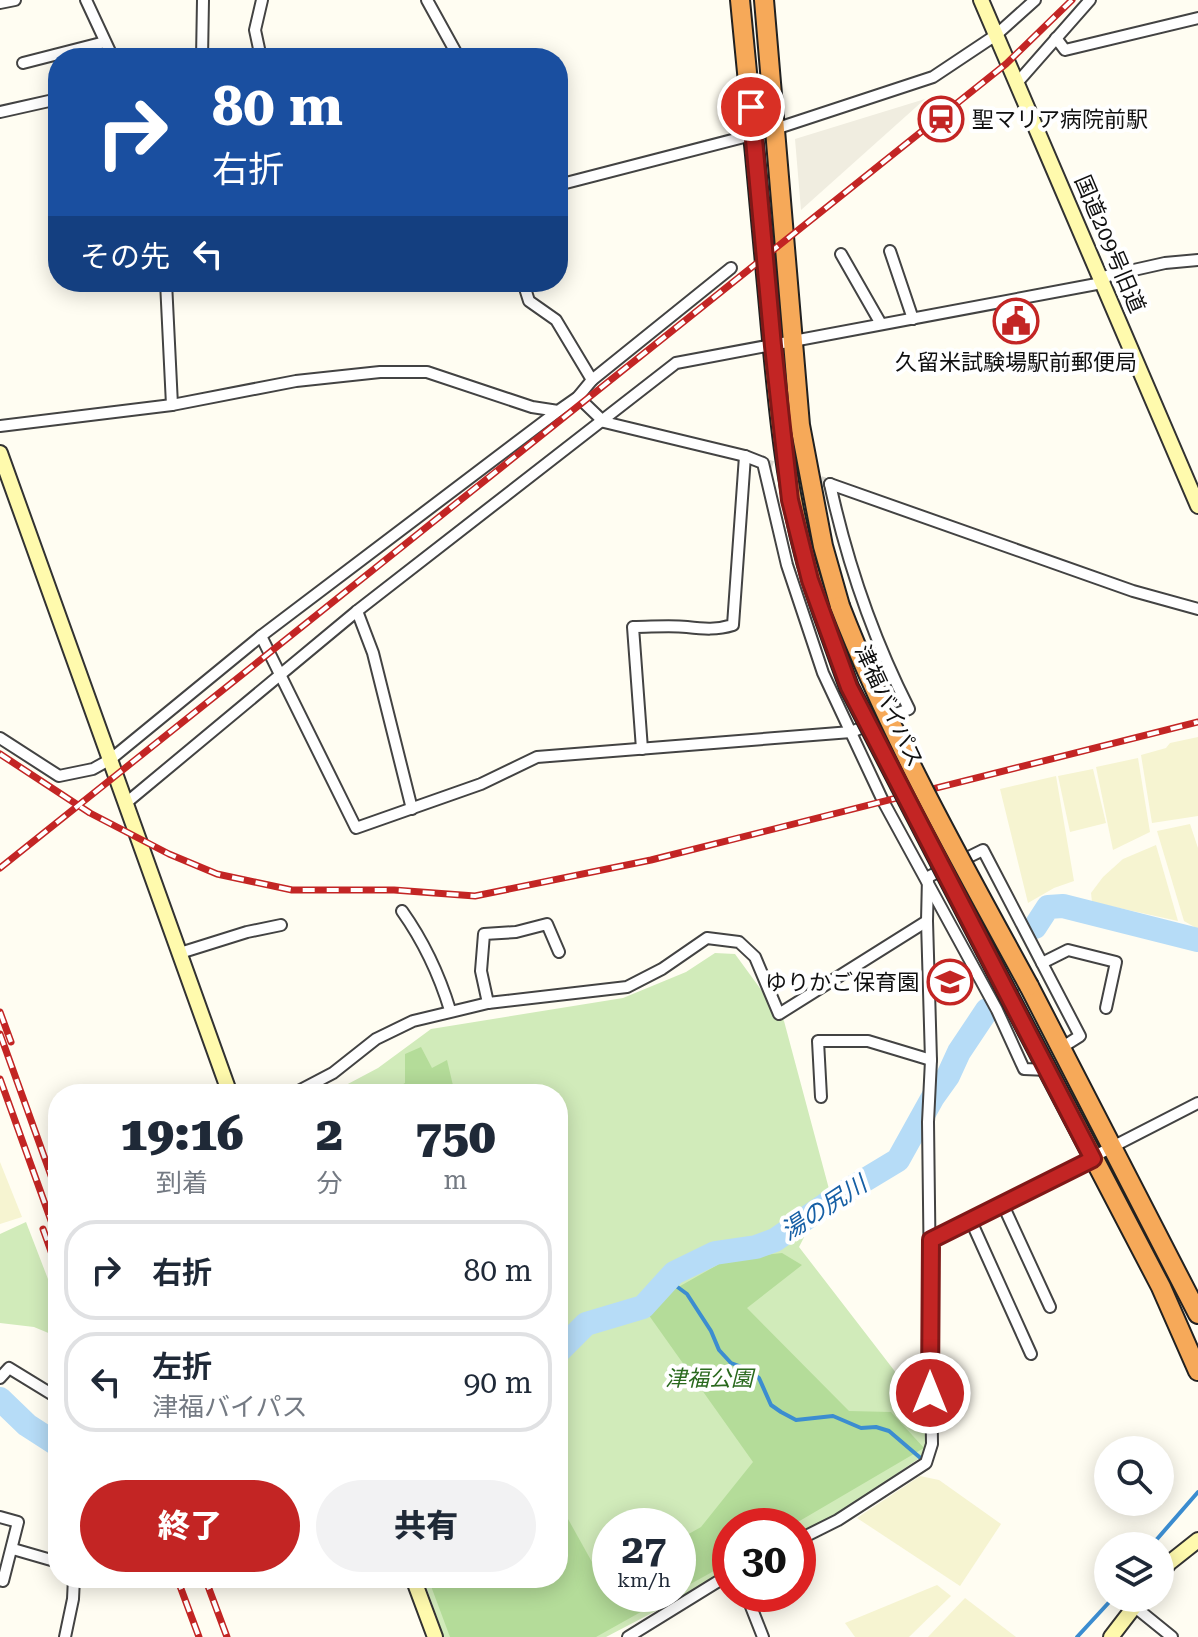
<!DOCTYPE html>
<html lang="ja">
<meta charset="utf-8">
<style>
body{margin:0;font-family:"Roboto Serif","Noto Sans JP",serif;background:#f2f2f3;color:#1f2937;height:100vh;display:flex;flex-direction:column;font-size:30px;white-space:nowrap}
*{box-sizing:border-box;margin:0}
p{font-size:26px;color:#747a83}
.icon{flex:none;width:44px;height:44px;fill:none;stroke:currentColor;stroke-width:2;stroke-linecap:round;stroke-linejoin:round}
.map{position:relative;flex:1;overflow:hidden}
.side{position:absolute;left:48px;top:1084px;width:520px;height:504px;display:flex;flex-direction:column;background:#fff;border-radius:32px;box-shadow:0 4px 20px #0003}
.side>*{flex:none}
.banner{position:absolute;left:48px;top:48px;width:520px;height:244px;border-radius:32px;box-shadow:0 4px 20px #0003;background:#1a4fa0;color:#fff;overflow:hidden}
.buttons{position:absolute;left:1094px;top:1436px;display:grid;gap:16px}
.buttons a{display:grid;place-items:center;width:80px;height:80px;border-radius:50%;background:#fff;box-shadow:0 4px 20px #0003;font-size:40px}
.speed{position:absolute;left:592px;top:1508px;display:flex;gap:16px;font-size:40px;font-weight:700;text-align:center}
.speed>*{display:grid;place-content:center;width:104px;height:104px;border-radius:50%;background:#fff;box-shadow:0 4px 20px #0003;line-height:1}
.speed small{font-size:20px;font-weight:400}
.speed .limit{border:12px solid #d22;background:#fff;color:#111}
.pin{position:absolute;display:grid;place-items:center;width:68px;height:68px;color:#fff;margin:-34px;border:4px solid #fff;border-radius:50%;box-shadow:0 2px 8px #0007}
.me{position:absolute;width:88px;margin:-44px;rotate:0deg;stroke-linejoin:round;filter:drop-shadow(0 0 6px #0008)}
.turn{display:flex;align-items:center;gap:28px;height:168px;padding:0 32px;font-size:36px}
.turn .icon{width:104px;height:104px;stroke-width:2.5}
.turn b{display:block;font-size:56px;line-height:68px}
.then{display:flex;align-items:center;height:76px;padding:0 32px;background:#0003;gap:16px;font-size:30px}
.eta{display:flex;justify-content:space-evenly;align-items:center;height:136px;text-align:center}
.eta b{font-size:48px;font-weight:800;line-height:56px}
.primary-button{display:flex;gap:16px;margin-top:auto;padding:16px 32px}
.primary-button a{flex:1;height:92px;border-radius:48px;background:#c32524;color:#fff;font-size:32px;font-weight:800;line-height:92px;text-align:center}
.primary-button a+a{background:#f2f2f3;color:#1f2937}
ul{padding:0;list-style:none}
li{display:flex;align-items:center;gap:24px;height:100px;margin:0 16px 12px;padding:0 16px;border:4px solid #e0e1e3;border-radius:32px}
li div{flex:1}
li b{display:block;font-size:30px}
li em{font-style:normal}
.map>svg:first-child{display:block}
</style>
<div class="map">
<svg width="1198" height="1637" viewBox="0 0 1198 1637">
<rect width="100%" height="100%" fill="#fffdf2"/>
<g fill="#f6f4d1">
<polygon points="1198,737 1198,816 1152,823 1141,755 1166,748 1170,743"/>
<polygon points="1138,758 1150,832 1113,850 1096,767"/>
<polygon points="1093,769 1106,823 1070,832 1058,776"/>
<polygon points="1056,776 1074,881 1054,888 1028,903 1000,789"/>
<polygon points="1190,824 1198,848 1198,929 1184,921 1157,831"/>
<polygon points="1156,845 1178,921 1092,902 1091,893 1103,877 1123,859"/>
<polygon points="0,1162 22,1217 0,1224"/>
<polygon points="920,1476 939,1480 1001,1524 960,1586 857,1518"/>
<polygon points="937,1585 951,1596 909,1637 855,1637 845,1623"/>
<polygon points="965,1598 1016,1637 928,1637"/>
</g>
<g fill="#d1ebba" fill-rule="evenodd">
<path d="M 715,953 L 735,954 L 784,1021 L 829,1189 L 799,1247 L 917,1400 L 933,1417 L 924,1455 L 838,1514 L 798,1536 L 798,1526 L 730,1526 L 730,1572 L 606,1637 L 444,1637 L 423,1578 L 558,1578 L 558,1094 L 329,1094 L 378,1068 L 431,1029 L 623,998 L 686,972 ZM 610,1526 L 678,1526 L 678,1594 L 610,1594 Z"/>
<polygon points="26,1222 58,1305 58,1337 34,1327 0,1323 0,1234"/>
</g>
<g fill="#b4dc99">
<polygon points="421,1047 432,1068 447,1060 455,1094 387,1094 405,1083 405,1054"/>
<polygon points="782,1253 802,1265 747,1308 849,1411 891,1412 924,1448 791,1526 730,1526 730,1562 678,1591 678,1540 701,1527 753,1462 643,1307 728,1259"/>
<polygon points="558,1501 602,1580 610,1576 610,1594 673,1594 596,1637 450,1637 428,1578 558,1578"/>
</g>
<polygon fill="#f0ede0" points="925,99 801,210 795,139"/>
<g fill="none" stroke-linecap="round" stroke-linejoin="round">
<g stroke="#3c8dd0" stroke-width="4">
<polyline points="668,1280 687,1294 711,1331 719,1350 731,1363 747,1369 759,1378 771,1405 781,1412 796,1420 833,1416 861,1428 876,1427 889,1431 924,1461"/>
<polyline points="1151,1546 1198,1492"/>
<polyline points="1077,1637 1113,1598"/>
</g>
<g stroke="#b6dcf7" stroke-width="24">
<polyline points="1035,927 1048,907 1063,906 1198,940"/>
<polyline points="558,1352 586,1324 643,1307 674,1273 715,1253 756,1247 775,1240 835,1198 898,1160 933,1097 948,1076 959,1052 987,1010"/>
<polyline points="0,1399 27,1425 58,1445"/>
</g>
<polyline stroke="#dbd9d0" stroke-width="10" stroke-dasharray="10 5" stroke-linecap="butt" points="763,463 830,484"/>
<g stroke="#434343" stroke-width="14">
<g id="street">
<polyline points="86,0 113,58"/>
<polyline points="427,0 459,58"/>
<polyline points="0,3 15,0"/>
<polyline points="1056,38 1065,50 1198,18"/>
<polyline points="202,58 203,0"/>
<polyline points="261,58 255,30 262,0"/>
<polyline points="23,63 105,42"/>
<polyline points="1017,83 1090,0"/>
<polyline points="0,112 58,99"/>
<polyline points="558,185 775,129 933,77 996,35 1035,0"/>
<polyline points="890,251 913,319"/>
<polyline points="841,254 881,324"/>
<polyline points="166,282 172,405"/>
<polyline points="592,380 731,268"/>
<polyline points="578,397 604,422 745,456 763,463 787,565 823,673 883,801 997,1010 1024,1069 1048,1070"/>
<polyline points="0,426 172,405 296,381 380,372 427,372 532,407 558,411 578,397 592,380 556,320 529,301 523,282"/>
<polyline points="830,484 1133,591 1198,609"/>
<polyline points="357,611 373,653 412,809"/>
<path d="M 261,636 L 356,828 L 481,784 L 537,757 L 851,732 L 909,709 C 873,638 847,562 830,484"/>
<polyline points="0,738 59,776 93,769 111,759 261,636 558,411"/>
<path d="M 642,749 L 633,627 C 651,627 670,625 687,627 C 704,629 717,630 733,625 L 745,456"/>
<polyline points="126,803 357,611 676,363 1102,283 1107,276 1165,263 1198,260"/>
<path d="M 402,911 C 424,942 439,974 450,1010"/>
<polyline points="180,953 247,932 281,925"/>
<polyline points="1042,963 1068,950 1116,962 1106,1008"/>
<polyline points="488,1003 481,971 484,934 516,932 547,924 559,952"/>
<polyline points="293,1094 333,1073 376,1039 413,1021 488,1003 627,987 662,969 707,938 739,942 755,957 779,1014 927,921"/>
<polyline points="821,1097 818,1041 868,1041 931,1060"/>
<polyline points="1003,1205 1050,1307"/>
<polyline points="971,1221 1031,1354"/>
<polyline points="931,1240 1198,1103"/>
<polyline points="0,1378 9,1368 58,1398"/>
<polyline points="0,1517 18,1522 3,1581 0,1580"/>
<polyline points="798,1540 838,1520 926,1463 932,1444 928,1122 931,1060 927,921 928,877 983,850 1080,1036 1061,1048"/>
<polyline points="13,1549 58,1562"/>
<polyline points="746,1594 763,1637"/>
<polyline points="1135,1607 1172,1637"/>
<polyline points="65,1637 73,1599 74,1578"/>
<polyline points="628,1637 730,1574"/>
</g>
</g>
<g stroke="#323232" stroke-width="18">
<g id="secondary">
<polyline points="981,0 1198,506"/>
<polyline points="0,453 230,1094"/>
<polyline points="1160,1575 1169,1563 1198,1540"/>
<polyline points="413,1578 435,1637"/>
<polyline points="1111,1637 1141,1598"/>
</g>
</g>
<g stroke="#212121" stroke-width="22">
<g id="highway">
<path d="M 740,0 C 750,99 759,197 768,296 C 778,403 785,511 822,612"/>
<polyline points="764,0 800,425 823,546 840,606"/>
<polyline points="1029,986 1198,1314"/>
<polyline points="1009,996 1161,1287 1198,1371"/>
</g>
</g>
<use href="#street" stroke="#fff" stroke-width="10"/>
<use href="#secondary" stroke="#fffaad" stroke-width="14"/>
<use href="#highway" stroke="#f6a959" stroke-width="18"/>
<g stroke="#c32524" stroke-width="7">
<g id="rail">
<polyline points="0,754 90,813 169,854 217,874 292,890 394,890 475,896 651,860 1198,722"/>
<polyline points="0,868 1006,64 1072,0"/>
<polyline points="0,1012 11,1042"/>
<polyline points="0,1034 58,1195"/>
<polyline points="0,1079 58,1240"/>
<polyline points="43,1229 58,1271"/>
<polyline points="177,1578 199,1637"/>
<polyline points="205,1578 227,1637"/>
</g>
</g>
<use href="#rail" stroke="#fff" stroke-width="4" stroke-dasharray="12" stroke-linecap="butt"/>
<g stroke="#212121" stroke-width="22" stroke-linecap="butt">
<g id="highway-bridge">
<path d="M 840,606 C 891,738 961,861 1029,986"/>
<polyline points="822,612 849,687 1009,996"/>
</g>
</g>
<use href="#highway-bridge" stroke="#f6a959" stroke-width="18"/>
</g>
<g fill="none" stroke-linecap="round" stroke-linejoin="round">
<g stroke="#7f1817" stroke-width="20">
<polyline id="route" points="751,107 773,346 790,500 810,580 849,687 1093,1159 931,1240 930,1393"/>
</g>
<use href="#route" stroke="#c32524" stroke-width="14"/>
</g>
<defs>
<g id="station-ring" transform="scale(2.3)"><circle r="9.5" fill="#fff" stroke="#c32524" stroke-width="1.5"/><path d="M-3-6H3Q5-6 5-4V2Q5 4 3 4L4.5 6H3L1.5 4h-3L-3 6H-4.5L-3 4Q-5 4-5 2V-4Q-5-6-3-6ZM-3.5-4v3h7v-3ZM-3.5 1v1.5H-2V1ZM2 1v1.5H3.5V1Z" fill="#c32524"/></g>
<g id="civic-ring" transform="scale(2.3)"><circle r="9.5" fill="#fff" stroke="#c32524" stroke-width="1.5"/><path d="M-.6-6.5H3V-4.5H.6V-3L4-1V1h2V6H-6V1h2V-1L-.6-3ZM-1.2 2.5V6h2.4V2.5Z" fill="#c32524"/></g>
<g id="school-ring" transform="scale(2.3)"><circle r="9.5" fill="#fff" stroke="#c32524" stroke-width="1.5"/><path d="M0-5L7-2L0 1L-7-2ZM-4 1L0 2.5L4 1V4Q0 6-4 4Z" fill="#c32524"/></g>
</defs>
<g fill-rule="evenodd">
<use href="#station-ring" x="941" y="119"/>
<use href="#civic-ring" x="1016" y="321"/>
<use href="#school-ring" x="950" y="982"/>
</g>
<g text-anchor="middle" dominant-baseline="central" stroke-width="8" stroke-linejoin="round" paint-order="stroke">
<g font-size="22" fill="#101010" stroke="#fff" text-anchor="start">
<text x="972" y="119">聖マリア病院前駅</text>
<text x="1016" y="362" text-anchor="middle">久留米試験場駅前郵便局</text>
<text x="919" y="982" text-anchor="end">ゆりかご保育園</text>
</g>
<g font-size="22" fill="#101010" stroke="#fff">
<text transform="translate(1110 244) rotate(67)">国道209号旧道</text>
<text transform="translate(889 706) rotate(65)">津福バイパス</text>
</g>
<g font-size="22" font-style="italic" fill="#2a691e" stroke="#fff">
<text x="709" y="1378">津福公園</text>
</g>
<g font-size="24" font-style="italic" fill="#165fa5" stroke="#fff">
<text transform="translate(824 1208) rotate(-33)">湯の尻川</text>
</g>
</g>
</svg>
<div class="buttons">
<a><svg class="icon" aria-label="search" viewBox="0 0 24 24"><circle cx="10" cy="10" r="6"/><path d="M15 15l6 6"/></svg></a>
<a><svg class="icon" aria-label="layers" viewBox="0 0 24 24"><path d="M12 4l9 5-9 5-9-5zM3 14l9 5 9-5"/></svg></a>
</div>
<div class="speed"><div>27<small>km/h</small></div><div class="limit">30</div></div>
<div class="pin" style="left:751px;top:107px;background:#d93025"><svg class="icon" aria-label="arrive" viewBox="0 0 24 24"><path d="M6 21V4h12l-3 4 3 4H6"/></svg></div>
<svg class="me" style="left:930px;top:1393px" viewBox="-20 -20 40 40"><circle r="17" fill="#c32524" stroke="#fff" stroke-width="3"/><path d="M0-11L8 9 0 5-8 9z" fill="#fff"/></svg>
<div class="banner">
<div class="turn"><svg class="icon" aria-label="right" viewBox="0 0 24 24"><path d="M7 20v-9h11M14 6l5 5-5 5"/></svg><div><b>80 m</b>右折</div></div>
<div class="then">その先<svg class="icon" aria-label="left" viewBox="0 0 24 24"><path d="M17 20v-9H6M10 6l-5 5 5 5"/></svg></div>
</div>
<section class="side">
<div class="eta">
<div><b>19:16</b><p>到着</p></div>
<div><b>2</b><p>分</p></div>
<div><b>750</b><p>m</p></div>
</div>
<ul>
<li><svg class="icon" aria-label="right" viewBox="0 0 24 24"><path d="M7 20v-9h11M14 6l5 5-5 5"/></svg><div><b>右折</b></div><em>80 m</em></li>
<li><svg class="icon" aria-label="left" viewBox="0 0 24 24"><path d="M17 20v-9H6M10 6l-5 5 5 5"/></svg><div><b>左折</b><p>津福バイパス</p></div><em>90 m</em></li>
</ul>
<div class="primary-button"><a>終了</a><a>共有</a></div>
</section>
</div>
